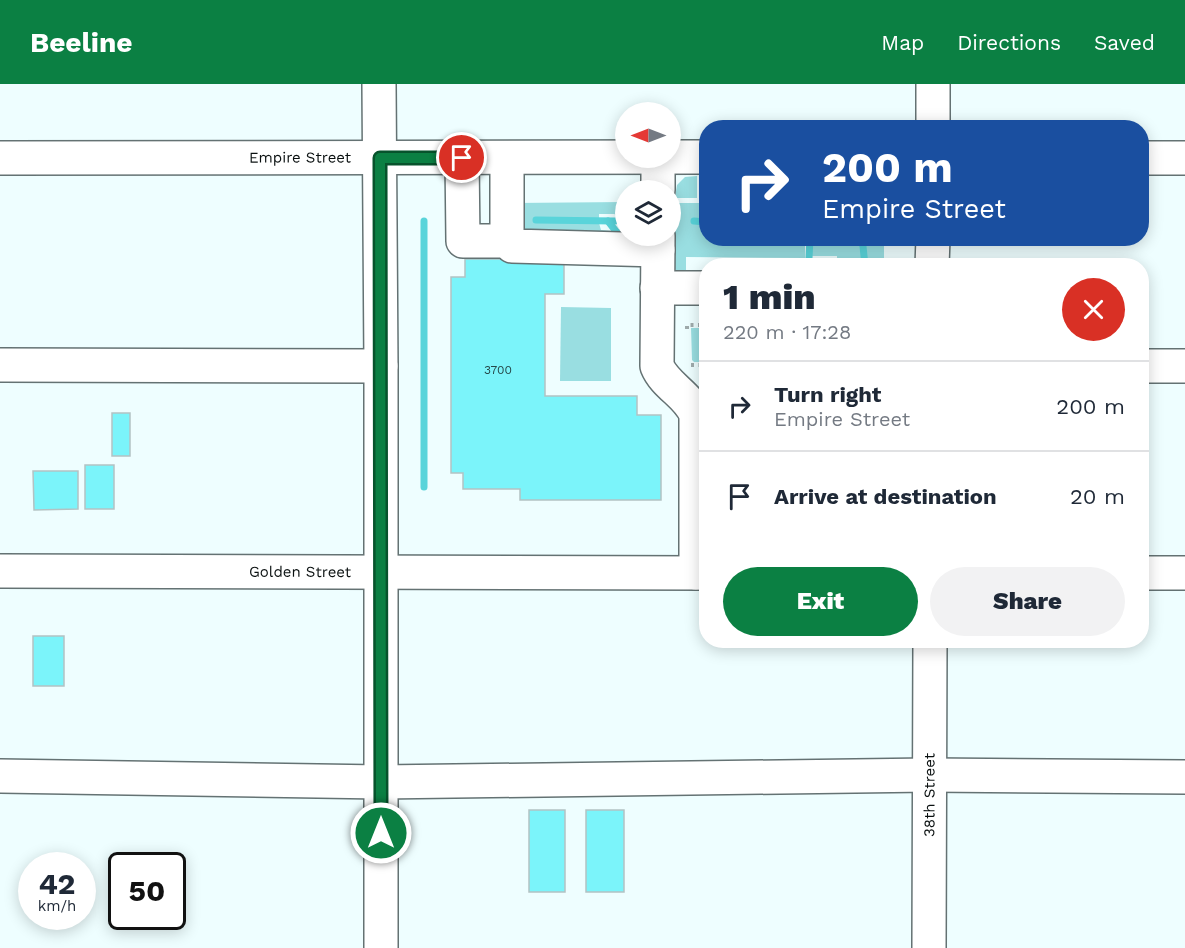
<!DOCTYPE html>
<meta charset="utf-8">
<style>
body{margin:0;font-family:"Work Sans",sans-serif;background:#f2f2f3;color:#1f2937;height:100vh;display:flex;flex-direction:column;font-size:22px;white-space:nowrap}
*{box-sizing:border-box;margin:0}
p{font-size:20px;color:#747a83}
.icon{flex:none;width:33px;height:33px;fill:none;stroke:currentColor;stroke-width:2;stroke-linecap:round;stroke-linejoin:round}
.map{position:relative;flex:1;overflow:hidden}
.drawer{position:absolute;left:699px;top:174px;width:450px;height:390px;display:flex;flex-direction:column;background:#fff;border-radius:24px;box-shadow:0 3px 15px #0003}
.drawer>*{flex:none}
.top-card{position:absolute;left:699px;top:36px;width:450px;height:126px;border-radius:24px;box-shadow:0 3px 15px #0003;background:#1a4fa0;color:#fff;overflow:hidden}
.needle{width:39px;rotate:270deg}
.controls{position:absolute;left:615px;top:18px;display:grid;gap:12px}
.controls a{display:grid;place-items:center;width:66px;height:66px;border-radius:50%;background:#fff;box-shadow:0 3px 15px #0003;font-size:30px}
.speed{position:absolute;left:18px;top:768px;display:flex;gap:12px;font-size:30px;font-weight:700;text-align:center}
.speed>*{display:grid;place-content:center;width:78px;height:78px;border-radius:50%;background:#fff;box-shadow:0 3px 15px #0003;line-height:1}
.speed small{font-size:15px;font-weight:400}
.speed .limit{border:3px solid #111;border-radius:9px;background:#fff;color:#111}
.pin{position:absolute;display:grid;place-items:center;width:51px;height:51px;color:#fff;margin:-26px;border:3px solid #fff;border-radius:50%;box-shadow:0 2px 6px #0007}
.me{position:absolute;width:66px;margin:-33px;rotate:0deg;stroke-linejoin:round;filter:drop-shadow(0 0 4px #0008)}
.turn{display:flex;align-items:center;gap:21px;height:126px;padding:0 24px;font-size:27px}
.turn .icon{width:78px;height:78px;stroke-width:2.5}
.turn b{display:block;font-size:42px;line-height:51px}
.round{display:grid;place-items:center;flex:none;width:63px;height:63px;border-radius:32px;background:#f2f2f3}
.overview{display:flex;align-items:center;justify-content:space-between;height:102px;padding:0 24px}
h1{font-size:36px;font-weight:800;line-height:45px}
.button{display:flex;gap:12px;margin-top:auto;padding:12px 24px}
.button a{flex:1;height:69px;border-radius:36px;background:#0b8043;color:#fff;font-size:24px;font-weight:800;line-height:69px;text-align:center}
.button a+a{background:#f2f2f3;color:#1f2937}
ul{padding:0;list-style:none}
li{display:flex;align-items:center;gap:18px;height:90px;padding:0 24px;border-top:2px solid #e0e1e3}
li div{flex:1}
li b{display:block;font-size:22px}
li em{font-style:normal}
header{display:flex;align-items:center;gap:36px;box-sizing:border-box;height:84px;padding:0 30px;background:#0b8043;color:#fff}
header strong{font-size:28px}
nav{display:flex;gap:33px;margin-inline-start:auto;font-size:21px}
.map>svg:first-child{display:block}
</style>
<header>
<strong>Beeline</strong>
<nav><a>Map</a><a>Directions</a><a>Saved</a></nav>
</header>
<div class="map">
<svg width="1185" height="864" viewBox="0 0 1185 864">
<rect width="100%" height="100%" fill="#eefeff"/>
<g fill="#99dee1">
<polygon points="697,92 697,114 675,114 677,101 685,93"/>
<polygon points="625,118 626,152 621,151 617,145 620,145 619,132 614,130 599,130 599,135 537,134 533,136 535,138 599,139 601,146 613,147 617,153 525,155 513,119"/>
<path d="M 674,119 L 706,119 L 706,136 L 696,134 L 691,137 L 695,139 L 706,140 L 706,154 L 805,155 L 805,174 L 686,173 L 686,193 C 680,191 676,189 674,182 L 674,143 L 679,139 L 679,134 L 675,131 Z"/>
<polygon points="812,155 856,155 860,162 863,181 837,181 837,172 811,172"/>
<polygon points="862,155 884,155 884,181 867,181 865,161"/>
<polygon points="561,223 611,224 611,297 560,297"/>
<polygon points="691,244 706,244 706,278 694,278 692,276"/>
</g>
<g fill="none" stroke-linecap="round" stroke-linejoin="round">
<g stroke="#59d4da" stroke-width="7">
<polyline points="536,136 615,137"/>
<polyline points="608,137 618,150 620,156"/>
<polyline points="694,137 706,138"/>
<polyline points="859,154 863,162 865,182"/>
<polyline points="809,174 810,154"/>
<polyline points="424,403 424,137"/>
</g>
</g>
<g fill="#7bf4fa" stroke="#b3c2c3" stroke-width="1.5">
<polygon points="465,175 564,175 564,210 545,210 545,312 637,312 637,331 661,331 661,416 520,416 520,405 463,405 463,389 451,389 451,193 465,193"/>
<rect x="112" y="329" width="18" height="43"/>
<rect x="85" y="381" width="29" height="44"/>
<polygon points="33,387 78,387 78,425 34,426"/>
<rect x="33" y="552" width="31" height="50"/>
<rect x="529" y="726" width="36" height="82"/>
<rect x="586" y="726" width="38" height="82"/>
</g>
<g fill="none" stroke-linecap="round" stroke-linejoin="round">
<g stroke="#647273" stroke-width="36">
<g id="minor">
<polyline points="933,44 933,0"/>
<path id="s1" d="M 0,74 L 706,73"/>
<polyline points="462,74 463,157 508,157"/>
<polyline points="507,74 507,148 508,157 512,162 658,166"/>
<polyline points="1142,74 1185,74"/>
<polyline points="658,106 658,74"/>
<path d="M 658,152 L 657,282 C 665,302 689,311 696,331 L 696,489"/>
<polyline points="932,182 933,154"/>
<polyline points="657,204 706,204"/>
<polyline points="0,281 381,282"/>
<polyline points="1142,282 1185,282"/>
<path id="s2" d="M 0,487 L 706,489"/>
<polyline points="1142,489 1185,489"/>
<polyline points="0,692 381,698 929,691 1185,693"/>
<path id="s3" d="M 929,864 L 930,556"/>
</g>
</g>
<g stroke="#647273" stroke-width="36">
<polyline id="major" points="379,0 381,282 381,864"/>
</g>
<g stroke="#9fabac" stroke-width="4" stroke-dasharray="3 4.5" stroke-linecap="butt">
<polyline points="687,245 687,241 706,241"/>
<polyline points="691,281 706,281"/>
</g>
<use href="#minor" stroke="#fff" stroke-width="33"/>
<use href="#major" stroke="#fff" stroke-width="33"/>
</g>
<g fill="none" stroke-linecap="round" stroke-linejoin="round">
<g stroke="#07532c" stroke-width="15">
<polyline id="route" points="381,749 380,74 462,74"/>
</g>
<use href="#route" stroke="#0b8043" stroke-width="10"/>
</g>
<g text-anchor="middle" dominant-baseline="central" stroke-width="5" stroke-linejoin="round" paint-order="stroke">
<g font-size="12" fill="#26494a">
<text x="498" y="286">3700</text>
</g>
<g font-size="15" fill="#0a1010" stroke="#fff">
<text stroke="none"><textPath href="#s1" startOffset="300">Empire Street</textPath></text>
<text stroke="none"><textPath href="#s2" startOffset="300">Golden Street</textPath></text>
<text stroke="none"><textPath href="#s3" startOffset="153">38th Street</textPath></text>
</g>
</g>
</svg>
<div class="controls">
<a><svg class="needle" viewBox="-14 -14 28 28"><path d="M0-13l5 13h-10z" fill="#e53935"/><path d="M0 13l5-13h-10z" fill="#747a83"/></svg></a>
<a><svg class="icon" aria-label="layers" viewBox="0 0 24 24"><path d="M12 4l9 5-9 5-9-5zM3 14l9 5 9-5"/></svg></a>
</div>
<div class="speed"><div>42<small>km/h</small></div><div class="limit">50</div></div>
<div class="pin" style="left:462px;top:74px;background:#d93025"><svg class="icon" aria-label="arrive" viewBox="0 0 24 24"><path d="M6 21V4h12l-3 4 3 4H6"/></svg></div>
<svg class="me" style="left:381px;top:749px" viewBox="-20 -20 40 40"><circle r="17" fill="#0b8043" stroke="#fff" stroke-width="3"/><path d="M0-11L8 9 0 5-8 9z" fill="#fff"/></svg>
<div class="top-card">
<div class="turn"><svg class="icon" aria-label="right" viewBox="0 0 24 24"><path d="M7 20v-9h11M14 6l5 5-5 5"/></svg><div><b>200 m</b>Empire Street</div></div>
</div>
<section class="drawer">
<div class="overview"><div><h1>1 min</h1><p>220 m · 17:28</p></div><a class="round" style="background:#d93025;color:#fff"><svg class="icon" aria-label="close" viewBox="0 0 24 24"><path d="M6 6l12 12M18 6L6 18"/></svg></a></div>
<ul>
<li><svg class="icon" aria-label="right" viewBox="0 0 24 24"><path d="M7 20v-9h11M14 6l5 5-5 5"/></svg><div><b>Turn right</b><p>Empire Street</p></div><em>200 m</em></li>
<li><svg class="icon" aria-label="arrive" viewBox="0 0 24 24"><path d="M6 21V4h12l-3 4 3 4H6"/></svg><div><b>Arrive at destination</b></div><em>20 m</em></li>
</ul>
<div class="button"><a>Exit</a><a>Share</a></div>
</section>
</div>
